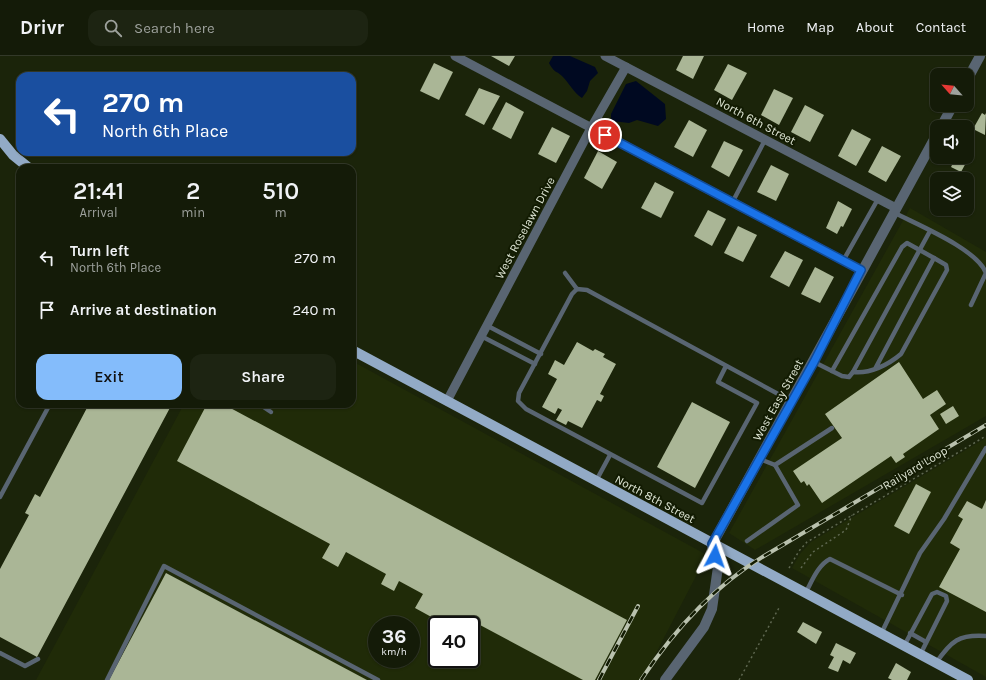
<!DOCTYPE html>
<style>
body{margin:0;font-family:Karla,sans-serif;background:#1d2412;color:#f1f3f6;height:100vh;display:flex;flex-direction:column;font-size:15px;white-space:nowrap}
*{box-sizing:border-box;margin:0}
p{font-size:13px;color:#9da19c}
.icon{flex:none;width:22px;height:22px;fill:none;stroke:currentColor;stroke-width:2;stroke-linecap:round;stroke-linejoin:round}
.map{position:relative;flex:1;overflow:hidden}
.sheet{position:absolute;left:16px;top:108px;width:340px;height:244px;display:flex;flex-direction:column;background:#141b08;border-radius:12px;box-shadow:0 1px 3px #0004,0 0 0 1px #333929}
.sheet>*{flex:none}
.top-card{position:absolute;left:16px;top:16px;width:340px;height:84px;border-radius:12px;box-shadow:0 1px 3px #0004,0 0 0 1px #333929;background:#1a4fa0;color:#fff;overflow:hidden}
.needle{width:26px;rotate:297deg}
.tools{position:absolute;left:930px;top:12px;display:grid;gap:8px}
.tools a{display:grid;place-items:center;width:44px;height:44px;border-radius:8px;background:#141b08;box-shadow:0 1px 3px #0004,0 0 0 1px #333929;font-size:20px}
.speed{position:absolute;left:368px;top:560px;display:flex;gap:8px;font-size:20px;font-weight:700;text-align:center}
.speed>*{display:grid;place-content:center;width:52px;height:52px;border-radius:50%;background:#141b08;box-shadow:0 1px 3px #0004,0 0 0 1px #333929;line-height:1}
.speed small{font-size:10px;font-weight:400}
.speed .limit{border:2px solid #111;border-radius:6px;background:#fff;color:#111}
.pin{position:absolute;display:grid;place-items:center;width:34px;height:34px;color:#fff;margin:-17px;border:2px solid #fff;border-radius:50%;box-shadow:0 1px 4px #0007}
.me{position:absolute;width:44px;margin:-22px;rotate:4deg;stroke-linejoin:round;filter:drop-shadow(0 0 3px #0008)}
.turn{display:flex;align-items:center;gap:14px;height:84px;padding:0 20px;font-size:18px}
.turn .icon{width:52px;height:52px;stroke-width:2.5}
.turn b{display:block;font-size:28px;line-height:34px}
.eta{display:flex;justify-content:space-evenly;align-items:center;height:68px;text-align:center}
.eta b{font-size:24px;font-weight:600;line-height:28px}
.primary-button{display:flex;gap:8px;margin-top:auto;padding:8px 20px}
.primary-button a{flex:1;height:46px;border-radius:12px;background:#84bcfb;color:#111;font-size:16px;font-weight:600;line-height:46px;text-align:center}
.primary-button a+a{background:#1d2412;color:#f1f3f6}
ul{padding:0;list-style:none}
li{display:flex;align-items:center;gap:12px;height:52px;padding:0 20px}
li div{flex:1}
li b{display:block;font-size:15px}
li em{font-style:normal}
header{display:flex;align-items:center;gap:24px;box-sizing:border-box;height:56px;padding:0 20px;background:#141b08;border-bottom:1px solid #333929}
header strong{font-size:19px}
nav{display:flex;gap:22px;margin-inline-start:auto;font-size:14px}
.search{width:280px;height:36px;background:#1d2412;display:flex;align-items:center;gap:10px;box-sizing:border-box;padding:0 14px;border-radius:12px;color:#9da19c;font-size:15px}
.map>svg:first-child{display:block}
</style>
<header>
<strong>Drivr</strong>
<div class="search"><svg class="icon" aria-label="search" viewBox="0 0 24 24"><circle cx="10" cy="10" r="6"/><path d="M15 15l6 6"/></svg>Search here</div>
<nav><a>Home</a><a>Map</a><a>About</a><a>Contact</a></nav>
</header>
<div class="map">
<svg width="986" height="624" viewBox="0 0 986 624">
<rect width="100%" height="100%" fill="#1b240a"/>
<g fill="#202b08" fill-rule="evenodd">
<polygon points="910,152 986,196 986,360 755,494 729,477"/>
<path d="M 352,305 L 707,499 L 642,624 L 36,624 L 184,348 L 352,348 ZM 377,569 L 411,569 L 411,603 L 377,603 ZM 437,569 L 471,569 L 471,603 L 437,603 Z"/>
<polygon points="986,382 986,621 792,512 800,498 811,486"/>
</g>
<g fill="#000921">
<path d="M 553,0 L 570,0 L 595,11 L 598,17 L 590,25 L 587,35 L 582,42 C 573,36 570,28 562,20 C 556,14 555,18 549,7 Z"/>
<polygon points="636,25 665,48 666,63 658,70 637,64 629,67 611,65 611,58 626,28"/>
</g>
<g fill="#aab696">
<polygon points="491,0 515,0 509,10"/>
<polygon points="683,0 704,0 693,23 676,14"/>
<polygon points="434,7 453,16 439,44 420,35"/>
<polygon points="728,8 747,17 732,44 714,34"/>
<polygon points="479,32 500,40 484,69 465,59"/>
<polygon points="774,33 793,42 779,69 761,59"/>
<polygon points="506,46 524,56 511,83 492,73"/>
<polygon points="805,49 824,59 810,86 791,76"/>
<polygon points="982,57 985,59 986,57 985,79 973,73"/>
<polygon points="689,64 707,74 693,101 674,91"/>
<polygon points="552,71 570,80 556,107 538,98"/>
<polygon points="852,73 871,83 856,110 838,100"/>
<polygon points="724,85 743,94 729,121 711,111"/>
<polygon points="882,90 901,100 886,126 868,116"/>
<polygon points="598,95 617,106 602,133 584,122"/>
<polygon points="949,101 961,101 967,105 961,116 951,111 953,107 948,104"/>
<polygon points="771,109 789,118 776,145 757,136"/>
<polygon points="655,126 674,136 661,162 641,152"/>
<polygon points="838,145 852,153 843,171 841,170 837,178 826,172"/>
<polygon points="708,154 726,163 712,190 694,180"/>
<polygon points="738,170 757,179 743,206 724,197"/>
<polygon points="785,195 803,204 789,231 770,221"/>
<polygon points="815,211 834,221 820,247 801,238"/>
<polygon points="577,286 593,295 595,293 605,298 603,301 616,308 600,338 604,340 601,346 597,344 582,372 568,365 566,369 556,364 562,354 558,352 555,358 542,351 557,323 548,318 555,304 564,309"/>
<polygon points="899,306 923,343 937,334 946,348 930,359 939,373 903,398 905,401 896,407 891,400 822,447 809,428 807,430 804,425 801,427 793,415 842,382 825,358"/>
<polygon points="692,346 730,366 695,432 657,411"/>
<polygon points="89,348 172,348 37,601 0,581 0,513 29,459 25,457 35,438 40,441"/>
<polygon points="207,348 223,348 627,564 595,624 583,624 480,569 473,583 471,582 471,569 446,569 415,552 423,538 399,525 394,535 381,528 386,518 346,496 338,511 322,502 330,488 177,405"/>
<polygon points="953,350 959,360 946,368 940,358"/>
<polygon points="916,428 931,436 909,478 894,470"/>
<polygon points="986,444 986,556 939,531 960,493 950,487 963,463 958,460 967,445 982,453"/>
<polygon points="166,517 367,624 109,624"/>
<polygon points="803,566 822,576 816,588 797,576"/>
<polygon points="836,587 856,597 850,608 843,604 838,616 828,612 834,601 830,599"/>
<polygon points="896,607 911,616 907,624 892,624 888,622"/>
</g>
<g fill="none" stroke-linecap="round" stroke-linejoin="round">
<g stroke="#5f6851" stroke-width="1.5" stroke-dasharray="2 3" stroke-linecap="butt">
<polyline points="789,512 799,495 807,486 986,380"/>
<polyline points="801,512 813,496 846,474 852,459"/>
<polyline points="739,624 780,550"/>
</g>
<g stroke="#596572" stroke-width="4.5">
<polyline points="732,147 765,84"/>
<path d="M 895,157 C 918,169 977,193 986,217 L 971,249"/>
<polyline points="843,205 878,143"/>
<polyline points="565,217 577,233"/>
<polyline points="486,269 541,298"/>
<polyline points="481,280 535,308"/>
<polyline points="814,306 842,320 849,321 853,316 930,175"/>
<polyline points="726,310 718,326 757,347 702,447 526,353 518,345 519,337 572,238 577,233 587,234 791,345"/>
<polyline points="832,315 902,191 907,187 934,202"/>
<path d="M 853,316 C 870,318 888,309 901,298 L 947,214 L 946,209 L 934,202 L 875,313"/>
<polyline points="259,348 271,356"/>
<polyline points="775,409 832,372"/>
<polyline points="596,425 610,399"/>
<polyline points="0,441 50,348"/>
<polyline points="747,485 798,449 775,409 760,403"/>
<path d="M 806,536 C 812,525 818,509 830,503 L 902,539"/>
<polyline points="910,577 926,586"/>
<polyline points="881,578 920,497 944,463 986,392"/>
<polyline points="904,590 932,538 937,536 946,540 947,545 920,599"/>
<polyline points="0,597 25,610 38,603"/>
<path d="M 936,607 C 951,585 959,578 986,580"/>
<polyline points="107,624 164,510 378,624"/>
</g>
<g stroke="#596572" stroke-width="9">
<polyline points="455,0 861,214"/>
<polyline points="605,0 896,152"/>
<polyline points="447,345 591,72 626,11"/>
</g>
<g stroke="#596572" stroke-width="10">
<polyline points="967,24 980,0"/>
<polyline points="941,71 953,49"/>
<path d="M 665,624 L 704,571 L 712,553 L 718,511 L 712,489 C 788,352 862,215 937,78"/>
</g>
<g stroke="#92aac6" stroke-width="10">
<polyline points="0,83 13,99 29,112"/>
<polyline points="352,294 968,624"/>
</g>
<g stroke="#b9c1ae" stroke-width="4">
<g id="rail">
<polyline points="599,624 638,550"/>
<path d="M 641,624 C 674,574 713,531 764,500 L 986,369"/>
</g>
</g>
<use href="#rail" stroke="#121b02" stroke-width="2.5" stroke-dasharray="8" stroke-linecap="butt"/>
</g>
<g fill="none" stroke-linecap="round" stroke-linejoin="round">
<g stroke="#114b97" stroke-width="10">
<polyline id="route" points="605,79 861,214 814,306 712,488 715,500"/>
</g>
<use href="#route" stroke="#1a73e8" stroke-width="7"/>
</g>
<g text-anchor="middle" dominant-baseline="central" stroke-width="4" stroke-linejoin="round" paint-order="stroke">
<g font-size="12" fill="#dee5d4" stroke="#121b02">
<text transform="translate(756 65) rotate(28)">North 6th Street</text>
<text transform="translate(525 172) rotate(-62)">West Roselawn Drive</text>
<text transform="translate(778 344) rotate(-61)">West Easy Street</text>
<text transform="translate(915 412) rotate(-31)">Railyard Loop</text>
<text transform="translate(655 443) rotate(28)">North 8th Street</text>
</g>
</g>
</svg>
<div class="tools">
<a><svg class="needle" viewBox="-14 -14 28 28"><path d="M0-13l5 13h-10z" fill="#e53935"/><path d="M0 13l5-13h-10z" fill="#9da19c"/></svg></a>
<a><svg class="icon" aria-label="sound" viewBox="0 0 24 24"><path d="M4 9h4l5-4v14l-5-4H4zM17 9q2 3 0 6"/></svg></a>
<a><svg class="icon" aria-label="layers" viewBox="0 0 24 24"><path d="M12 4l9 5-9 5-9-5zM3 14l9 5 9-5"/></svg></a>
</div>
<div class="speed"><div>36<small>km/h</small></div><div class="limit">40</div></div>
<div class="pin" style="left:605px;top:79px;background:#d93025"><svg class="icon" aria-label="arrive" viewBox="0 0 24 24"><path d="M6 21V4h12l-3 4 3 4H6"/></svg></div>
<svg class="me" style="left:715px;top:500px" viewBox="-20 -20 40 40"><path d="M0-17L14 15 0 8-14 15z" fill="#1a73e8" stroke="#fff" stroke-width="4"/></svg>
<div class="top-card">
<div class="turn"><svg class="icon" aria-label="left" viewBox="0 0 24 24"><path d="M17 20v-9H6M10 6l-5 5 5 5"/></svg><div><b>270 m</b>North 6th Place</div></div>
</div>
<section class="sheet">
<div class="eta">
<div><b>21:41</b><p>Arrival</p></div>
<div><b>2</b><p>min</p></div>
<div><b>510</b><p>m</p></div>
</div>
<ul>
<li><svg class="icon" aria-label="left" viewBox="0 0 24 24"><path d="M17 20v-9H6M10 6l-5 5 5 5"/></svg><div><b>Turn left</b><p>North 6th Place</p></div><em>270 m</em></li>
<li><svg class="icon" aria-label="arrive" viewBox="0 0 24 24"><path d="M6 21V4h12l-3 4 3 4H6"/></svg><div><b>Arrive at destination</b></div><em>240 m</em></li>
</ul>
<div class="primary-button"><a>Exit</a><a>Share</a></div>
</section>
</div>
